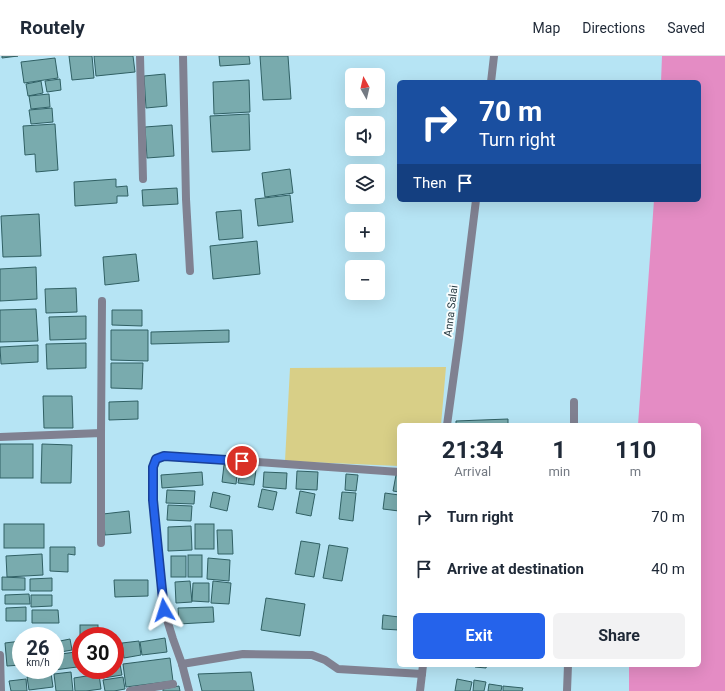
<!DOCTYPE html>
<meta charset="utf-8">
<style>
body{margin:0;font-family:Roboto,sans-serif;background:#f2f2f3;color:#1f2937;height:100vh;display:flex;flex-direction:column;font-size:15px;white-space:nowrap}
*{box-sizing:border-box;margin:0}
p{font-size:13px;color:#747a83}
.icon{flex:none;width:22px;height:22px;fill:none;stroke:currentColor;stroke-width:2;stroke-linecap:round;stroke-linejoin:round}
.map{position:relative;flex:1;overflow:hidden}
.details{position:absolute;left:397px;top:367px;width:304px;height:244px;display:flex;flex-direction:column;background:#fff;border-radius:6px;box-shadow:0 4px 16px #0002}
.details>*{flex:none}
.hud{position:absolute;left:397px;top:24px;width:304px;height:122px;border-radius:6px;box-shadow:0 4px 16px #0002;background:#1a4fa0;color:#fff;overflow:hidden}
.needle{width:26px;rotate:352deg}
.controls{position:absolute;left:345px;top:12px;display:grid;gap:8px}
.controls a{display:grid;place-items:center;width:40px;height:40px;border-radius:6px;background:#fff;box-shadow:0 4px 16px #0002;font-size:20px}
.speed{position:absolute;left:12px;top:571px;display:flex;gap:8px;font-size:20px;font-weight:700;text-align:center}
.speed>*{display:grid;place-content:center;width:52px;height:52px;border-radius:50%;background:#fff;box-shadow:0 4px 16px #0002;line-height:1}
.speed small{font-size:10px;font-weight:400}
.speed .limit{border:6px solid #d22;background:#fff;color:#111}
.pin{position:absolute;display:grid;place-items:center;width:34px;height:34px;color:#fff;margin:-17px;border:2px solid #fff;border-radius:50%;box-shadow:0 1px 4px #0007}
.me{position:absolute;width:44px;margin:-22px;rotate:354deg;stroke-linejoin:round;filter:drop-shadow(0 0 3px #0008)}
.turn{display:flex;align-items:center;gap:14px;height:84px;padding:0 16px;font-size:18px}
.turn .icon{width:52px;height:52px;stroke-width:2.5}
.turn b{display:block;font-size:28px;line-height:34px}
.then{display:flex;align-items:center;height:38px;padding:0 16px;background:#0003;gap:8px;font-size:15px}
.eta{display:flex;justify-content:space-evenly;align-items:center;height:68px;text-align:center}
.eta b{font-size:24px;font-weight:700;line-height:28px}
.cta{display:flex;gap:8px;margin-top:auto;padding:8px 16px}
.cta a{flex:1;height:46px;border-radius:6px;background:#2563eb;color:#fff;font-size:16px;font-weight:700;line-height:46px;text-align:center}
.cta a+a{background:#f2f2f3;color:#1f2937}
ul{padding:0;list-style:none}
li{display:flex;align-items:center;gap:12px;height:52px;padding:0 16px}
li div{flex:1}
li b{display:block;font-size:15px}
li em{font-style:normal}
header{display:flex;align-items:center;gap:24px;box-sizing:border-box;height:56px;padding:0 20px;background:#fff;border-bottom:1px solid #e0e1e3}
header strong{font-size:19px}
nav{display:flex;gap:22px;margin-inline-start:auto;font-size:14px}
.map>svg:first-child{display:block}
</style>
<header>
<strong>Routely</strong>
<nav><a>Map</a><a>Directions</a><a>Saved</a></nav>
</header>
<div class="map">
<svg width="725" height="635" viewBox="0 0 725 635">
<rect width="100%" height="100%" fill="#b6e4f4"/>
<polygon fill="#d8cf87" points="446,311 441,369 399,369 399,410 285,405 290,312"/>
<polygon fill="#e48cc4" points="662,0 725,0 725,635 629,635 629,609 699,609 699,369 638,369 654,144 699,144 699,26 661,26"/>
<g fill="#79abae" stroke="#306064">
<polygon points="2,0 18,0 2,2"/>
<polygon points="69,0 92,0 94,22 72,24"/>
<polygon points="94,0 133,0 135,16 96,20"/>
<polygon points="219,0 249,0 250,8 220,10"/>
<polygon points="260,0 288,0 291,43 263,44"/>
<polygon points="55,2 58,22 24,27 21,6"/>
<polygon points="165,18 167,50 146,52 144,20"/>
<polygon points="60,23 61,34 47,36 45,25"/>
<polygon points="249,24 250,56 214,58 213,26"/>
<polygon points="41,25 43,37 28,40 26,28"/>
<polygon points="49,38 50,51 31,53 29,40"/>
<polygon points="52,52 53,66 31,68 29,54"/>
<polygon points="249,58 250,94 212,96 210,60"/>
<polygon points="55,68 58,114 36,116 35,98 25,99 23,70"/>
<polygon points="172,69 174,100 147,102 145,71"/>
<polygon points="290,113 293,137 265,141 262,117"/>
<polygon points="116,123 116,131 127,130 128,140 117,140 117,147 75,150 74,126"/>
<polygon points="177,132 178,148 143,150 142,134"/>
<polygon points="290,139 293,166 258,170 255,143"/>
<polygon points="241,154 243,182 219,184 216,156"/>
<polygon points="39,158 41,200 3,201 1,160"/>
<polygon points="257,185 260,218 213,223 210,190"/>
<polygon points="136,198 139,225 105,229 103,201"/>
<polygon points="36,211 37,243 0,245 0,213"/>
<polygon points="76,232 77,256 46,257 45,233"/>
<polygon points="36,253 38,285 0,286 0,254"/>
<polygon points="112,254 142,254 142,270 112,269"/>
<polygon points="86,260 86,283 50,284 49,261"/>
<polygon points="111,274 148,274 148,305 111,304"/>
<polygon points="229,274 229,286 151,288 151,276"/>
<polygon points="86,287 86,312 47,313 46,288"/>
<polygon points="38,289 38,306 1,308 0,291"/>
<polygon points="111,307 143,307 142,333 111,332"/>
<polygon points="43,340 72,340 73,372 44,372"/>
<polygon points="138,345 138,363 109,364 109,346"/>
<polygon points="508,363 508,369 456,369 456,365"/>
<rect x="0" y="388" width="33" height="34"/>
<polygon points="42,388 72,389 71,427 41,427"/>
<polygon points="224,409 238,411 236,428 222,426"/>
<polygon points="241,412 256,414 254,429 238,427"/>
<polygon points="297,415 318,416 317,434 296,433"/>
<polygon points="202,416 203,429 162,432 161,419"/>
<polygon points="264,416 287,417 286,433 263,431"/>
<polygon points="346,418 358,419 356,435 345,434"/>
<polygon points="396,419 399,420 399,436 393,435"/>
<polygon points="262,433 277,436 273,454 258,451"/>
<polygon points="167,434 195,435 194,448 166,447"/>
<polygon points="300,435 315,438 311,460 296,457"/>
<polygon points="213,436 230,440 227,455 210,451"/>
<polygon points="342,436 356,437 353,465 339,463"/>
<polygon points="385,437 399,439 399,455 383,453"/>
<polygon points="168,449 192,450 191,465 167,464"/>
<polygon points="129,455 131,477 105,479 103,458"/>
<rect x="4" y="468" width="40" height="24"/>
<rect x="195" y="468" width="19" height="25"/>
<polygon points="191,470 192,494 168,495 168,471"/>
<polygon points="217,474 232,474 233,498 218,498"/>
<polygon points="301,485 320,488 314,521 295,518"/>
<polygon points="329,489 348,492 342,525 323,522"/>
<polygon points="50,491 75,491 75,499 68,498 68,516 50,515"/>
<polygon points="42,498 43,519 7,521 6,500"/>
<rect x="188" y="499" width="14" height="22"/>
<rect x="171" y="500" width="15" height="21"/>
<polygon points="208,502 230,504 229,525 207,523"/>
<polygon points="2,521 25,522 25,534 2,534"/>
<polygon points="52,522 52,535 30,535 30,523"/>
<polygon points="114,524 148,524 148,540 115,541"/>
<polygon points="190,525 192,546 176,547 175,526"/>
<polygon points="213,525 231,527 229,548 211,547"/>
<polygon points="193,527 209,527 209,546 192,545"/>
<polygon points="29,538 30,548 5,548 5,539"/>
<polygon points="31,539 52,539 52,550 31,551"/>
<polygon points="266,542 305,548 300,580 261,574"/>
<polygon points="26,551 26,565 6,565 6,552"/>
<polygon points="213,551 214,566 179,568 178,552"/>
<polygon points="32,554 58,554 59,567 32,567"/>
<polygon points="383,559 399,561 399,574 382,573"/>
<rect x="80" y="569" width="18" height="11"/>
<polygon points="165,582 167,596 142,599 140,586"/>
<polygon points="70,583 72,594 55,597 55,586"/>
<polygon points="21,585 21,609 7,610 5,587"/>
<polygon points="139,585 141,599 124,602 122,587"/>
<polygon points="120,590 122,605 115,606 115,591"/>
<polygon points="76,594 81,594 81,610 79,611"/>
<polygon points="75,596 77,611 54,614 55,614 55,599"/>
<polygon points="170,602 173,625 126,631 123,608"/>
<polygon points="120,608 122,619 103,622 102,614 115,614 115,609"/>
<polygon points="475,609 487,609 486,612 475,611"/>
<polygon points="33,614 52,614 34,617"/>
<polygon points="71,616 73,635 56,635 54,618"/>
<polygon points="251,616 254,635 202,635 198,618"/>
<polygon points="51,617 53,631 29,634 27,621"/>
<polygon points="99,618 101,633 86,635 75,635 74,622"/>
<polygon points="123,621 125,633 114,635 105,635 103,624"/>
<polygon points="26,623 27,635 11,635 9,625"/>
<polygon points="457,623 472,626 470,635 455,635"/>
<polygon points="474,624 486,626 484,635 473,635"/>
<polygon points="489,628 502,630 501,635 488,635"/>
<polygon points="179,630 180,635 163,635 163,633"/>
<polygon points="503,630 523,632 522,635 503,635"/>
</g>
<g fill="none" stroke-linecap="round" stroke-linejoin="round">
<g stroke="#808191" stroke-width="8">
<polyline points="140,0 143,123"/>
<polyline points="183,0 186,143 190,215"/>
<polyline points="491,26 494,0"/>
<polyline points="447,369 459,282 476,144"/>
<polyline points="574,369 574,346"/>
<polyline points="101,377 102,245"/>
<polyline points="0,381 101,377 101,487"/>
<polyline points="0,599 1,635"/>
<polyline points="182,608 243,598 312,599 325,604 338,613 422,618"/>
<polyline points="130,635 173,628"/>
<polyline points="189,635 182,608 173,583 164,554 153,444 153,411 156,403 164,400 229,404 399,416"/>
<polyline points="420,635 423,609"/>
<polyline points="567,635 568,609"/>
</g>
</g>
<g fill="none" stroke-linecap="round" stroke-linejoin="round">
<g stroke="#184099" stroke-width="10">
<polyline id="route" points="164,554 153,444 153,411 156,403 164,400 242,405"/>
</g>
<use href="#route" stroke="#2563eb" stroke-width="7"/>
</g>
<g text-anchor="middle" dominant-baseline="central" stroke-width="4" stroke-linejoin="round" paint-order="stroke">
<g font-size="11" fill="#293b42" stroke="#f8fdfe">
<text transform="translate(451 255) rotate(-83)">Anna Salai</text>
</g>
</g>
</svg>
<div class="controls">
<a><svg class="needle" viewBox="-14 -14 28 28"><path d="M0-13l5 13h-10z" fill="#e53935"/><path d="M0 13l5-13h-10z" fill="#747a83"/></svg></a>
<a><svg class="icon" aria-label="sound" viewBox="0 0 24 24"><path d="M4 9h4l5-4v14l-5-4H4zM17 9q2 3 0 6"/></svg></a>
<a><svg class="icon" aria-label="layers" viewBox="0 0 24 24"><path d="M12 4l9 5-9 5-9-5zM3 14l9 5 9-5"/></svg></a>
<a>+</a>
<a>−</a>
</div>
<div class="speed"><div>26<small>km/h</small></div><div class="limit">30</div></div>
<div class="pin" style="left:242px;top:405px;background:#d93025"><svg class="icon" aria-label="arrive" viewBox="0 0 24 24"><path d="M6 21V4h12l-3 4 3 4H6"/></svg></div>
<svg class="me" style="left:164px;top:554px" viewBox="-20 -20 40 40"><path d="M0-17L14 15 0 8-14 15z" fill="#2563eb" stroke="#fff" stroke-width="4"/></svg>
<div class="hud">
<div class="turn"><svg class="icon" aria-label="right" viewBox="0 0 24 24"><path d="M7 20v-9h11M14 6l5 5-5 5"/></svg><div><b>70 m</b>Turn right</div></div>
<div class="then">Then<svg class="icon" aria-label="arrive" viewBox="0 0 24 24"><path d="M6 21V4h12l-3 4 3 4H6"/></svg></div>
</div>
<section class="details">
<div class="eta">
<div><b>21:34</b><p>Arrival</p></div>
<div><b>1</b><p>min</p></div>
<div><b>110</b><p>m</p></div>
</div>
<ul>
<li><svg class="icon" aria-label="right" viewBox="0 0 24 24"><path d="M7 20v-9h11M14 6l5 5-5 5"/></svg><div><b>Turn right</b></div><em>70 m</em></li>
<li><svg class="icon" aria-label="arrive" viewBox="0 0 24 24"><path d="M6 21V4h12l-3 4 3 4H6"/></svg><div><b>Arrive at destination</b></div><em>40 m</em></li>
</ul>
<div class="cta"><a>Exit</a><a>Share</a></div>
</section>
</div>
